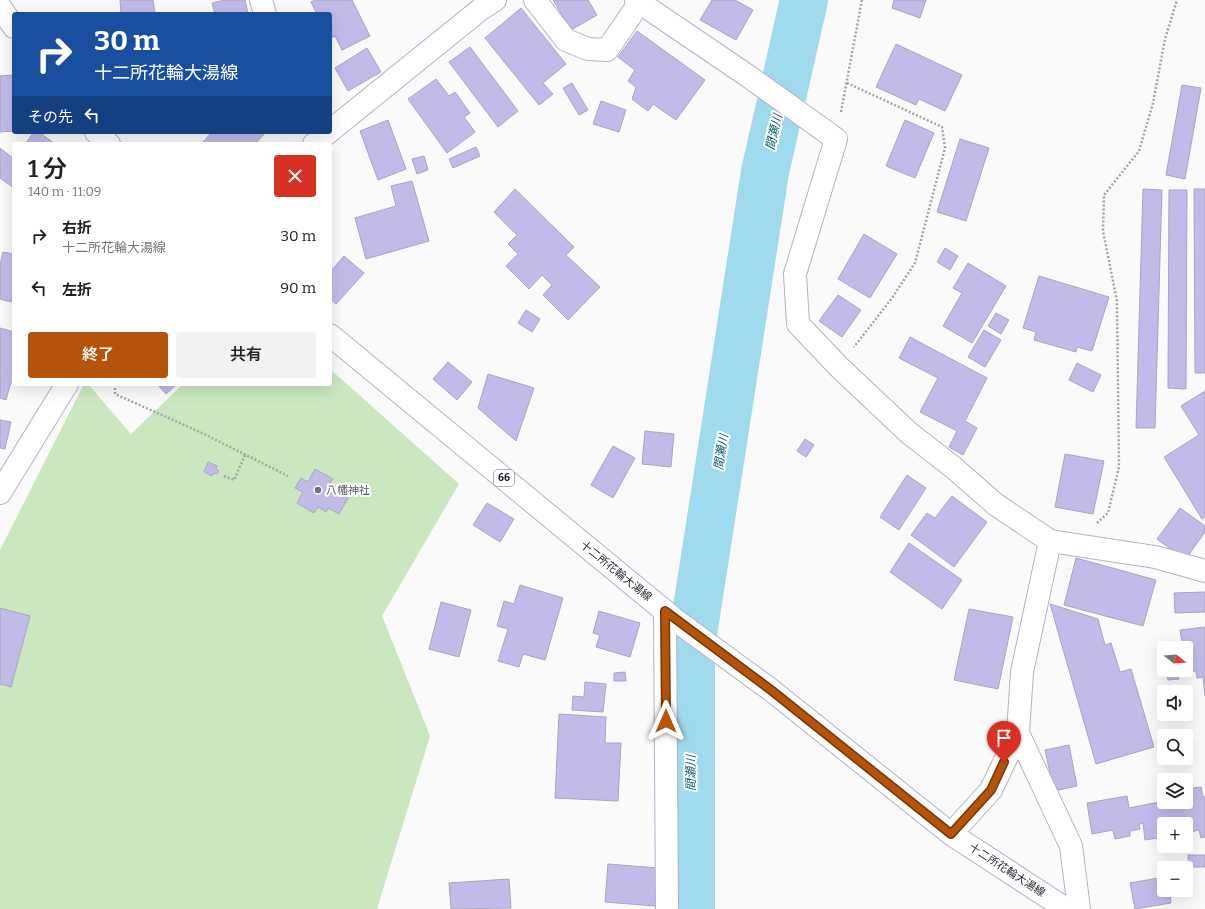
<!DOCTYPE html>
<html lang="ja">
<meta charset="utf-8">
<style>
body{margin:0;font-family:Bitter,"Noto Sans JP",serif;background:#f2f2f2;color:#222;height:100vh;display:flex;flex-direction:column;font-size:15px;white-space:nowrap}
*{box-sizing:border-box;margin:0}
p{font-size:13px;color:#767676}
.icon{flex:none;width:22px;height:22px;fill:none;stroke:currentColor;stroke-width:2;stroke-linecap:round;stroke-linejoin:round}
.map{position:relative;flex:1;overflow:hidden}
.panel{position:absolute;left:12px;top:142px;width:320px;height:244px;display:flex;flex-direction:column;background:#fff;border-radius:4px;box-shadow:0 4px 16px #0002}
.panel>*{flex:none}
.hud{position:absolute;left:12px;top:12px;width:320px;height:122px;border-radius:4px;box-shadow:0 4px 16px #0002;background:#1a4fa0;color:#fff;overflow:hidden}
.needle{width:26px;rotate:107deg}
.tools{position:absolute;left:1157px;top:641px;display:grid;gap:8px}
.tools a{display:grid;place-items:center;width:36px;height:36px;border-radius:4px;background:#fff;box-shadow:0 4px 16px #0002;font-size:20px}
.pin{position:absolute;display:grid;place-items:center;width:34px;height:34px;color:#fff;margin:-41px -17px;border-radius:50% 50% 50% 0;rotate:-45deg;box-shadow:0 0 4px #0007}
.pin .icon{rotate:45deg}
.me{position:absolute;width:44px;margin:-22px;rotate:0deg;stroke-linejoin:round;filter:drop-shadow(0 0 3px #0008)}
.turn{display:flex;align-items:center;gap:14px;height:84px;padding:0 16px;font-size:18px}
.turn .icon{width:52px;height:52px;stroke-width:2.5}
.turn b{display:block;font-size:28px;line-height:34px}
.then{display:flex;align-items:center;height:38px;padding:0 16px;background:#0003;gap:8px;font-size:15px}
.round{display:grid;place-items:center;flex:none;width:42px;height:42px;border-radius:4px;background:#f2f2f2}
.overview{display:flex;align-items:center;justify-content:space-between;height:68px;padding:0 16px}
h1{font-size:24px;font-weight:600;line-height:30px}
.primary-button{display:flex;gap:8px;margin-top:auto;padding:8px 16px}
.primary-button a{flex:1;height:46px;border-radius:4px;background:#b45309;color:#fff;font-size:16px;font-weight:600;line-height:46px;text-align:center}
.primary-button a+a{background:#f2f2f2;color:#222}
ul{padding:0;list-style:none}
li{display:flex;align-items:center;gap:12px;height:52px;padding:0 16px}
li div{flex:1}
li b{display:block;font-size:15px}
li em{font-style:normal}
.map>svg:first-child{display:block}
</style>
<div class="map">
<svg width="1205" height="909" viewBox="0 0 1205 909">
<rect width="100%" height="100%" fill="#fafafa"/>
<polygon fill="#cae7bf" points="330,369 459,484 382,616 430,736 377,909 0,909 0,550 84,384 88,384 131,434 183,384 330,384"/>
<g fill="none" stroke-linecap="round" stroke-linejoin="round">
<polyline stroke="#a0daee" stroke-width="48" points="691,909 691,647 765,172 804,0"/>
</g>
<g fill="#c0bbe9" stroke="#a8a5c0">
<polygon points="120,0 153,0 155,14 121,14"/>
<polygon points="225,0 245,0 248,14 215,14 212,3"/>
<polygon points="315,0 352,0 370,36 342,50 335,36 330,38 330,14 317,14 311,2"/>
<polygon points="553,0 588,0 597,15 571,30"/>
<polygon points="712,0 735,0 753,10 736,40 700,20"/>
<polygon points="894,0 926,0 920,18 892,8"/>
<polygon points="521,8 566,64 543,83 553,94 539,105 485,38"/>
<polygon points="637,31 705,80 676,120 653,104 648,111 632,99 636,87 628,81 635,70 618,57"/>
<polygon points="896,44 962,75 945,111 919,99 916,105 876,87"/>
<polygon points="470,47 518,111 498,127 449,62"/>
<polygon points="367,48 381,72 348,91 335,68"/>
<polygon points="14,75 14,131 0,132 0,76"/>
<polygon points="436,79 449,96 455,92 470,113 464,117 475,132 447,153 408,99"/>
<polygon points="572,83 588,110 579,115 563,88"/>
<polygon points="1182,85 1201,88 1185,179 1166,175"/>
<polygon points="601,101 626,110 619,132 593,124"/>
<polygon points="388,120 406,169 378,180 360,131"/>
<polygon points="905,120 934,133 915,178 886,166"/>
<polygon points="34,132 39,132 55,144 25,144"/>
<polygon points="212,132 266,132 255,144 205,144 203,142"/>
<polygon points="960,139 989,148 966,221 937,212"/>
<polygon points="476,147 480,156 453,168 449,159"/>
<polygon points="0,148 14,159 14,188 0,178"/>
<polygon points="424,156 428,170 417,174 412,159"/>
<polygon points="412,181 429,241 366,259 355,218 396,206 391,186"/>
<polygon points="515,189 574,247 566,255 600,287 568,320 543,295 552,285 542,275 529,289 506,266 518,254 508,244 517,235 494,212"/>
<polygon points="1143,189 1162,190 1155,428 1136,428"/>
<polygon points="1194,189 1205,189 1205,373 1195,373"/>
<polygon points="1169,190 1187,190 1186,389 1168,388"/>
<polygon points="864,234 897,254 870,298 838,279"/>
<polygon points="945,248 958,256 950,270 937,262"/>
<polygon points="3,252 14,254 14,289 11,302 0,299 0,265"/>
<polygon points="344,256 364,273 336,304 330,298 330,272"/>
<polygon points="968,263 1006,286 972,343 943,326 962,293 953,288"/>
<polygon points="1039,276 1109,297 1092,351 1077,347 1076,352 1034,340 1036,332 1023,328"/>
<polygon points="838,295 861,310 842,337 819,321"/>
<polygon points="526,310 540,319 532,332 518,323"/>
<polygon points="996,313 1009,320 1001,334 988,326"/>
<polygon points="0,328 14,332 14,383 11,382 6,400 0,398"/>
<polygon points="984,330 1001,340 985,367 968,357"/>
<polygon points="910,337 987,378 965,421 977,428 963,455 949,447 957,431 920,412 938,378 899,358"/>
<polygon points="448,362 472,382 457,400 433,379"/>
<polygon points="1077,363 1101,375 1093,392 1069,380"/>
<polygon points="488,374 534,388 516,441 478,408"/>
<polygon points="157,384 177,384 166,394"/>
<polygon points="1205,391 1205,517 1202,519 1164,457 1199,435 1181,406"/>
<polygon points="0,420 11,422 5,449 0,448"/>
<polygon points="645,431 674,434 671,467 642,464"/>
<polygon points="805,439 814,445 806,457 797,451"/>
<polygon points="613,446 635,458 613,498 591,485"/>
<polygon points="1065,454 1104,461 1093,514 1055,507"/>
<polygon points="208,462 217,466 216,469 219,471 217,474 213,473 212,476 204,472"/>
<polygon points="315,469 333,479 330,483 339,488 337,492 348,498 339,514 328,508 326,512 318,507 314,513 297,503 303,492 295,488 301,478 308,482"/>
<polygon points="907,475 926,488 899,530 880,517"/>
<polygon points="952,496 987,522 954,567 911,535 927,513 935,518"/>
<polygon points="487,503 514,519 500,542 473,525"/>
<polygon points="1180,508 1205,526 1205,532 1185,560 1157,539"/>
<polygon points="909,543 962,580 942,609 890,572"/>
<polygon points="1076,558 1156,580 1143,626 1064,605"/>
<polygon points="520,585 563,598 545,660 523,654 519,667 498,661 508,629 497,626 504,601 514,604"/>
<polygon points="1205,592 1205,612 1175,613 1174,593"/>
<polygon points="441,602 471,610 459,657 429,649"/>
<polygon points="1050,604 1098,619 1105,645 1111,643 1120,672 1131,669 1154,747 1096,764"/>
<polygon points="0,608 30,616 11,687 0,684"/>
<polygon points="969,609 1013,617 998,689 954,680"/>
<polygon points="599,611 640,623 630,657 596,647 600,635 593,633"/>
<polygon points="1205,627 1205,696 1203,677 1197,678 1196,671 1186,672 1186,648 1183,648 1180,630"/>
<polygon points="1166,670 1178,670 1179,679 1168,680"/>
<polygon points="625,672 626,681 614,681 614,673"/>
<polygon points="585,682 606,684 603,712 572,710 573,696 584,697"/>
<polygon points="559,714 606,717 605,743 621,743 618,801 555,798"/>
<polygon points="1069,745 1077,786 1054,791 1045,750"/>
<polygon points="1201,787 1203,797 1205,797 1205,837 1201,838 1199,830 1186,833 1186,824 1164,824 1164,837 1145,840 1143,823 1139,824 1140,829 1130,831 1130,836 1115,839 1113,830 1092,834 1087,803 1127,796 1129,808 1164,801 1186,802 1186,789"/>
<rect x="1188" y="855" width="17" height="12"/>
<polygon points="608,864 658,868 655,906 605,902"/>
<polygon points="1164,877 1164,890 1169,890 1171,903 1135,909 1130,883"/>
<polygon points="509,879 511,908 451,909 449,883"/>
</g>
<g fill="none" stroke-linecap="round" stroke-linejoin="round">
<g stroke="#b4b0cc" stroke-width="24">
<g id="minor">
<polyline points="261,0 265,14"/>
<polyline points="535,0 566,40 588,49 607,50 640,2"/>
<polyline points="636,0 748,76 836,139 795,274 798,324 839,367 909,433 954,468 995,504 1050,541 1022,672 1018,733 1071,846 1079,909"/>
<polyline points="330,131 481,9 495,0"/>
<polyline points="314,144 329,132"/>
<polyline points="0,493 67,384"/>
<polyline points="1050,541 1155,557 1205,571"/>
<polyline points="665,611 667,909"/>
<polyline points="951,834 991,790 1018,733"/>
</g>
</g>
<g stroke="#b4b0cc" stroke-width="24">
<g id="primary">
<polyline points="0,7 14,27"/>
<polyline points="96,132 109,144"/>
<polyline points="330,335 678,622 771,690 951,834 1066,909"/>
</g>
</g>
<g stroke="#a4a4a7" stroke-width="2.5" stroke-dasharray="2 2" stroke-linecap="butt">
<polyline points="847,83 942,127 945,148 915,263 892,298 854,347"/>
<polyline points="841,112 862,0"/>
<polyline points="115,384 115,394 202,433 288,476"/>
<polyline points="224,476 234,480 245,455"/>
<polyline points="1097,523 1108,513 1119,467 1117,301 1103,231 1104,195 1139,151 1153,103 1165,39 1177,0"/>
</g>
<use href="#minor" stroke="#fff" stroke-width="22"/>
<use href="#primary" stroke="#fff" stroke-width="22"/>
</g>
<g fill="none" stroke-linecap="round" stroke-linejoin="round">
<g stroke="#753606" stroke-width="10">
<polyline id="route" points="666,721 665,611 771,690 951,834 991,790 1004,762"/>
</g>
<use href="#route" stroke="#b45309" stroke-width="7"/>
</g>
<circle fill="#6b7280" stroke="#fff" stroke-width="1.5" cx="318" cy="490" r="4"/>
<g text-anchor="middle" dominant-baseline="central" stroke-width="4" stroke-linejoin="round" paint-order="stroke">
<rect fill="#fff" stroke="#636269" stroke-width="1" x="494" y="470" width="20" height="16" rx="3"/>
<g font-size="10" font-weight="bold" fill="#201f29">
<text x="504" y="478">66</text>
</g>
<g font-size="11" fill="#5b616d" stroke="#fff" text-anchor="start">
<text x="326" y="490">八幡神社</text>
</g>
<g font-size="11" fill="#201f29" stroke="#fff">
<text transform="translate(616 571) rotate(39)">十二所花輪大湯線</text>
<text transform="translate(1007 870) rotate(33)">十二所花輪大湯線</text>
</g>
<g font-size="12" font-style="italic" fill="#0c5a6f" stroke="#fff">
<text transform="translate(774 132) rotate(-77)">間瀬川</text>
<text transform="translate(721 452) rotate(-81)">間瀬川</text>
<text transform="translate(691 773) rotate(-90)">間瀬川</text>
</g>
</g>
</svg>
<div class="tools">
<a><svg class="needle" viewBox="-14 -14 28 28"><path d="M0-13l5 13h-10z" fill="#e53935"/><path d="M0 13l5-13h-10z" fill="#767676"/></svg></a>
<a><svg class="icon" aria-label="sound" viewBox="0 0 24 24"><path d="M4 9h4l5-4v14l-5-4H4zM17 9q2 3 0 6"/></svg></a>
<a><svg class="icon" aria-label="search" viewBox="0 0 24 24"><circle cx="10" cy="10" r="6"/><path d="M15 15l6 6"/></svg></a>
<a><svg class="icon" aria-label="layers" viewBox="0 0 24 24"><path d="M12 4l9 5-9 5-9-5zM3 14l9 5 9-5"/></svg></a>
<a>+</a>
<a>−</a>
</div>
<div class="pin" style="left:1004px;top:762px;background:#d93025"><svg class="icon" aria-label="arrive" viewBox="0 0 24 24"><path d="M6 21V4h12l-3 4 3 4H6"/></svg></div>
<svg class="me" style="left:666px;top:721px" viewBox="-20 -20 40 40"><path d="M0-17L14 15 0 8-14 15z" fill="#b45309" stroke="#fff" stroke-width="4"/></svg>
<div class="hud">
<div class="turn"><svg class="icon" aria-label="right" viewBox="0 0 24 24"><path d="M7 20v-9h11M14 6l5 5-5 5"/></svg><div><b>30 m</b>十二所花輪大湯線</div></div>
<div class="then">その先<svg class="icon" aria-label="left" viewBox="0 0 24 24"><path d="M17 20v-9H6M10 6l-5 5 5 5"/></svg></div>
</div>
<section class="panel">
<div class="overview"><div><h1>1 分</h1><p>140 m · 11:09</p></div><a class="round" style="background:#d93025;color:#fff"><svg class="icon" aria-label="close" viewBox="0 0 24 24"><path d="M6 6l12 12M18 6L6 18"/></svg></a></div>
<ul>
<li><svg class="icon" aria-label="right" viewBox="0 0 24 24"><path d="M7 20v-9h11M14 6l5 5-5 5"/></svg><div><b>右折</b><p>十二所花輪大湯線</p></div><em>30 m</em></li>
<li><svg class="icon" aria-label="left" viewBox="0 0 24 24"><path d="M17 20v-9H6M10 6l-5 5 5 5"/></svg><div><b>左折</b></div><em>90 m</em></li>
</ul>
<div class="primary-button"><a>終了</a><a>共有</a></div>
</section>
</div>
